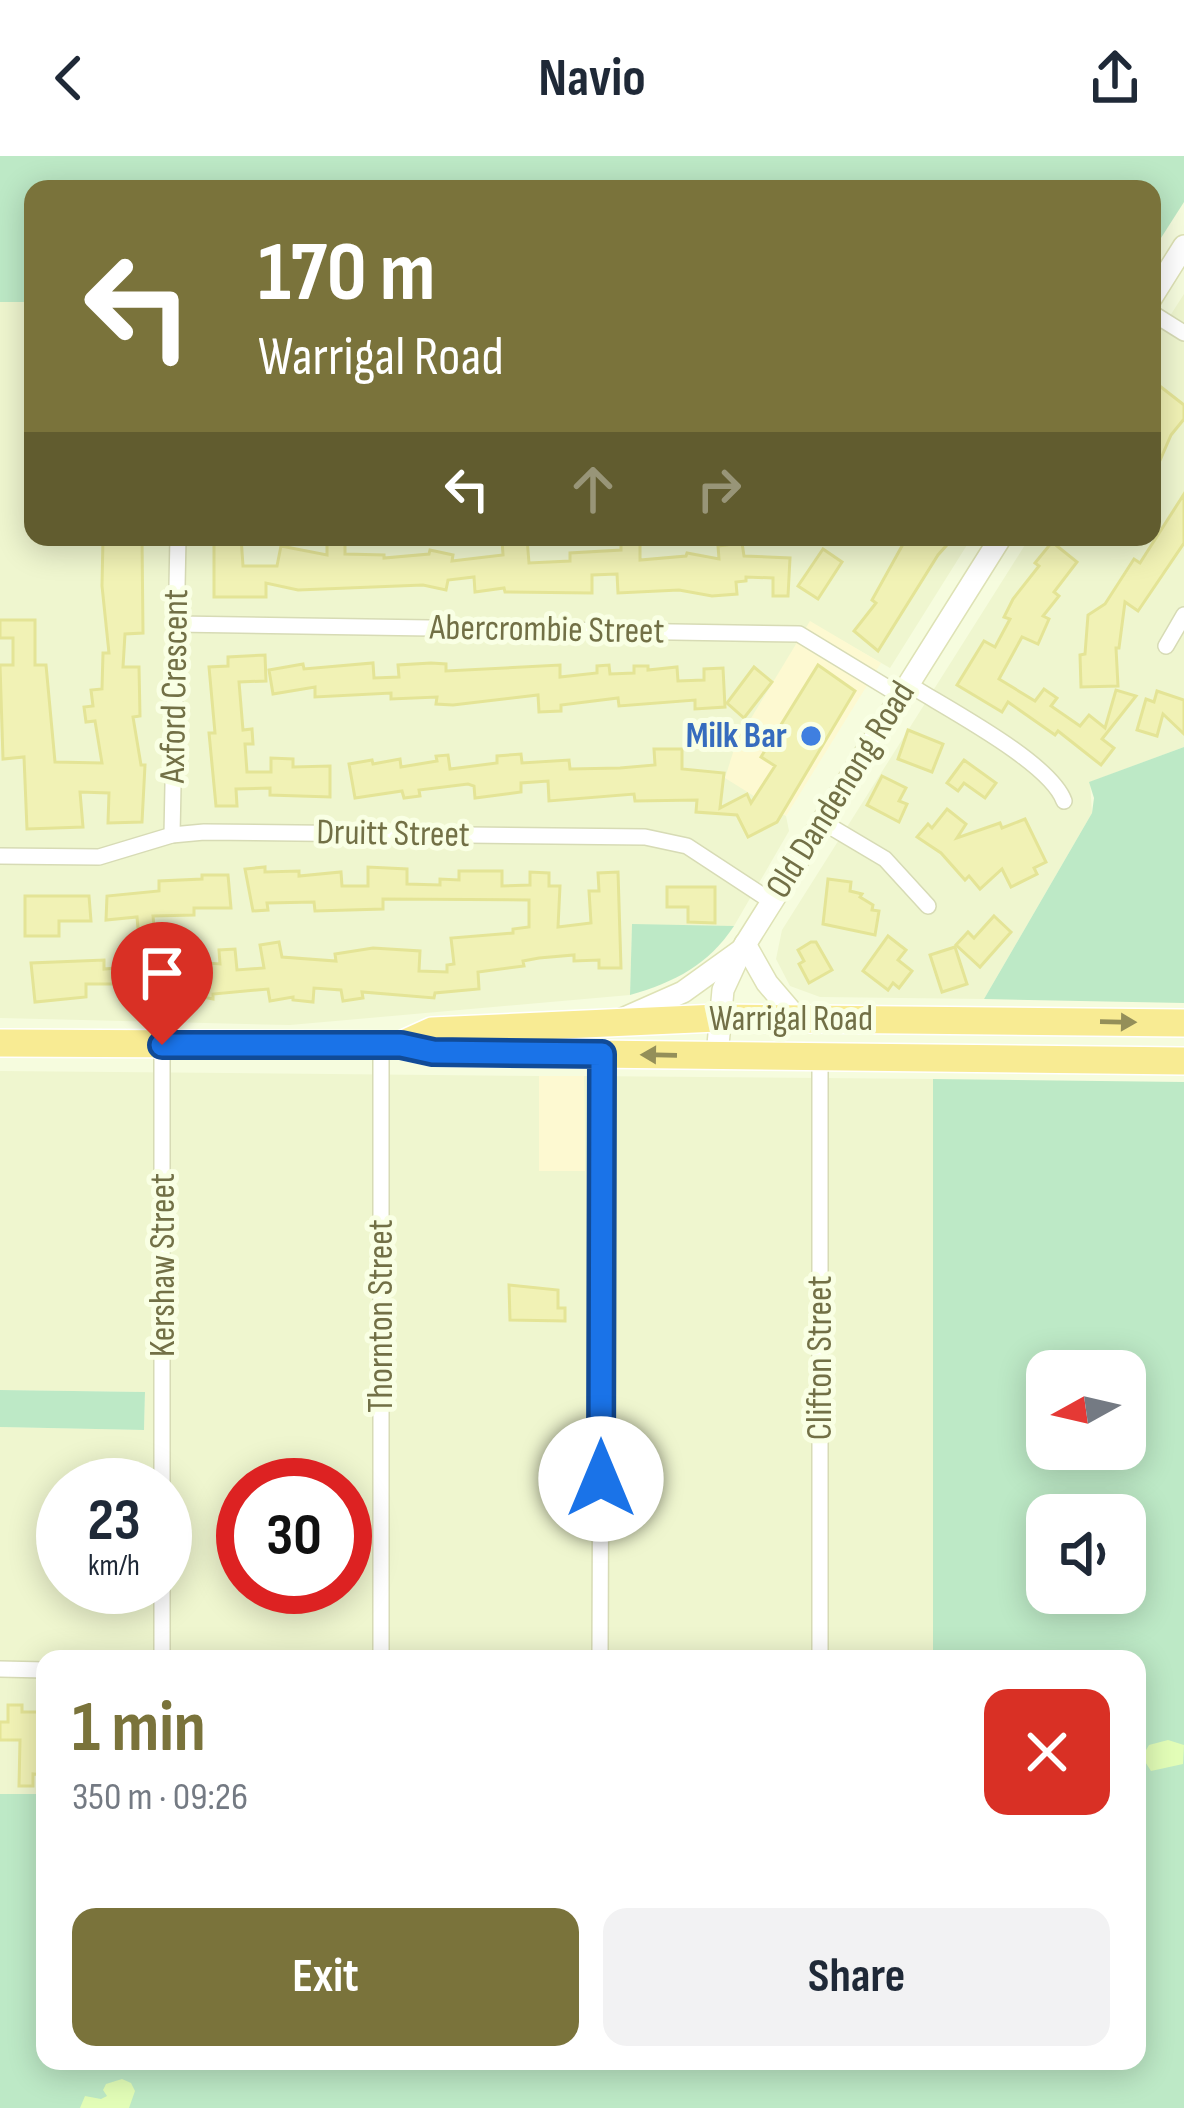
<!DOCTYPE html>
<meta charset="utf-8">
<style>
body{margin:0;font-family:"Sofia Sans Condensed",sans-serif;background:#f2f2f3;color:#1f2937;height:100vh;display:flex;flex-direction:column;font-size:45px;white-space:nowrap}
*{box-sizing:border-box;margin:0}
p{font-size:39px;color:#747a83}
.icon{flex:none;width:66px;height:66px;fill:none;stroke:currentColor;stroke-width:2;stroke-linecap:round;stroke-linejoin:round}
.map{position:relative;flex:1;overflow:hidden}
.panel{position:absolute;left:36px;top:1494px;width:1110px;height:420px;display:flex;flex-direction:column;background:#fff;border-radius:24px;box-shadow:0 6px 30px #0003}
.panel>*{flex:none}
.hud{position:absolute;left:24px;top:24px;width:1137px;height:366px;border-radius:24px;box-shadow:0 6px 30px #0003;background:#7a733b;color:#fff;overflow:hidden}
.needle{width:78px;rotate:262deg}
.tools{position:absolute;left:1026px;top:1194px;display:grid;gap:24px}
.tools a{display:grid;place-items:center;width:120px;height:120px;border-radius:24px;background:#fff;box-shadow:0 6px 30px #0003;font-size:60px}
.speed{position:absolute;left:36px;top:1302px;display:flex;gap:24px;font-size:60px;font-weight:700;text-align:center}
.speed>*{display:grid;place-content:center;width:156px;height:156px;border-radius:50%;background:#fff;box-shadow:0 6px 30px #0003;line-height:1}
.speed small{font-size:30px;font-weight:400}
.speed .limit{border:18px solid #d22;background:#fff;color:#111}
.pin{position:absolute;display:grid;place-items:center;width:102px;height:102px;color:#fff;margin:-123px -51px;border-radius:50% 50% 50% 0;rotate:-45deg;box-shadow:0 0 12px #0007}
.pin .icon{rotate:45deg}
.me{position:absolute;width:132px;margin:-66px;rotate:0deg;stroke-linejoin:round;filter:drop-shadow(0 0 9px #0008)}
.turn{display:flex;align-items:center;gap:42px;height:252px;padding:0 36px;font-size:54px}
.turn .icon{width:156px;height:156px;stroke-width:2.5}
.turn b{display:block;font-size:84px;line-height:102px}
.lanes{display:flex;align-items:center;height:114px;padding:0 36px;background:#0003;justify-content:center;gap:60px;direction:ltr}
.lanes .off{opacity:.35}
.round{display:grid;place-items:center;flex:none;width:126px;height:126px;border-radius:24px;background:#f2f2f3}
.overview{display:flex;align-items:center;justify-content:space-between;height:204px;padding:0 36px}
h1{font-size:72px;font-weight:700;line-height:90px;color:#7a733b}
.cta{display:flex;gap:24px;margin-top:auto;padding:24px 36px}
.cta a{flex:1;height:138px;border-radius:24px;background:#7a733b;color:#fff;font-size:48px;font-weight:700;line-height:138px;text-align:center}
.cta a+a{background:#f2f2f3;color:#1f2937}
header{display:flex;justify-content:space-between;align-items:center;height:156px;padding:0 36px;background:#fff;font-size:54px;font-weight:700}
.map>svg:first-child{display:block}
</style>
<header><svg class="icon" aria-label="back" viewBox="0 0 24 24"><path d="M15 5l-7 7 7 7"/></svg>Navio<svg class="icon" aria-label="share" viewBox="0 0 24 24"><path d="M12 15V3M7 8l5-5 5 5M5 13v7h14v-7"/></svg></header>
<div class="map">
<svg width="1184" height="1952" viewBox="0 0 1184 1952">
<rect width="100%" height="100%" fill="#f6fcde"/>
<g fill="#eff6cf" fill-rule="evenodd">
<polygon points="1184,138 1184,591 1090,626 1092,657 984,843 820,841 790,830 776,803 782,774 1030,381 1152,381 1152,188"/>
<polygon points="0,146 33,146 33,381 972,381 890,512 810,466 725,621 786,660 789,675 734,770 632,769 630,839 290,869 0,862"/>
<path d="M 0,915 L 539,920 L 540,1015 L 585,1014 L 584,920 L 933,923 L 933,1503 L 45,1503 L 45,1638 L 0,1638 L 0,1271 L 144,1274 L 145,1236 L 0,1234 ZM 63,1329 L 165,1329 L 165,1431 L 63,1431 ZM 243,1329 L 345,1329 L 345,1431 L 243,1431 Z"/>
</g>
<g fill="#fdf9d1">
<polygon points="810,465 881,507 786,660 725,622 736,587"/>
<polygon points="539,920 584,920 585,1015 539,1015"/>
</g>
<g fill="#bde9c6" fill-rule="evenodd">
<polygon points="0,0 1184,0 1184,46 1152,96 1152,33 33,33 33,146 0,146"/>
<polygon points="1184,591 1184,847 984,843 1092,657 1094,642 1089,626"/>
<path d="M 632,768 L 734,770 C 708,809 675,826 630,839 Z"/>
<path d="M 933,923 L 1184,926 L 1184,1952 L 0,1952 L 0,1638 L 45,1638 L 45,1905 L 1137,1905 L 1137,1503 L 933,1503 ZM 1047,1215 L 1125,1215 L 1125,1293 L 1047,1293 ZM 1047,1359 L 1125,1359 L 1125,1437 L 1047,1437 Z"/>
<polygon points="0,1234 145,1236 144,1274 0,1271"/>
</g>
<g fill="#e2fdb7">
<polygon points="1168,1584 1184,1589 1183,1608 1151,1615 1142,1601 1137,1611 1137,1595 1142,1601 1149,1589"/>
<polygon points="122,1923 131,1927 135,1935 129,1952 80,1952 85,1940 101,1943 107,1940 103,1934 106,1928"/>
</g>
<g fill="#f1f2b5" stroke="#e4e496" stroke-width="3">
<polygon points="1152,224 1184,249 1184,263 1171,279 1152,323"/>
<polygon points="1184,338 1184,387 1138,455 1125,446 1119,492 1116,492 1118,530 1081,531 1080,499 1085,498 1088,459 1105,448 1134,403 1140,407"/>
<polygon points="214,381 241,381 243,410 277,410 281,390 327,399 327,381 345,381 345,398 384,399 384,402 429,398 430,394 453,399 452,405 503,399 502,384 527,382 529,407 570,405 570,397 621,394 621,381 640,381 640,404 686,400 687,397 719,403 718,390 742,387 744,400 790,402 788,440 773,440 773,422 746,421 746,425 736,426 737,438 712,440 679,434 618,437 617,418 592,419 592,437 505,436 504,432 475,436 474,421 448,424 446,434 423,429 298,434 266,427 266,441 214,441"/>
<polygon points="907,381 954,381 938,399 878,495 854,475 876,447 872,444"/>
<polygon points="103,382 142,382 143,477 125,478 123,511 139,511 140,560 133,561 141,609 145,609 142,666 108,667 109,637 80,636 83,671 27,673 24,601 3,603 0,509 13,509 13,482 0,482 0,464 35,464 35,509 46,509 55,606 102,607 95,565 86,566 84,551 93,550 91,534 102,533 103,497 109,497 102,430"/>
<polygon points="1052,386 1077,406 1054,436 1059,440 1043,460 1049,463 1038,488 1022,481 999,523 1035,545 1044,533 1057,542 1051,550 1080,570 1089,559 1105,572 1116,534 1136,540 1102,583 1114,592 1101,609 1058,575 1055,579 1008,546 1002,556 957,529 984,485 995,491 1010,463 1004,461 1013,443 1039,410 1035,407"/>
<polygon points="823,393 842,406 818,443 798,430"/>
<polygon points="265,499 266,525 239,526 243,574 252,573 253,588 245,588 247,616 271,616 271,602 293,603 293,611 330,610 330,641 270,639 270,632 236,633 237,650 216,650 209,577 215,577 209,511 228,510 228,501"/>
<polygon points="373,507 374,522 399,521 398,509 431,507 446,508 446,515 560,509 560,521 597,517 597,510 609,509 610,518 634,517 634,510 648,510 648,514 677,511 678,525 704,524 704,513 723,512 725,551 695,553 695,544 619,550 618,542 561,549 561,555 539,556 538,539 453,549 436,548 437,541 391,543 391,537 315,541 315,531 273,538 269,514 303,508 304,513"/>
<polygon points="818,509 855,535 777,666 748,681 737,659 696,656 697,644 635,645 634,638 549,645 548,625 521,627 521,636 475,642 474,630 468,628 419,634 420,640 404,642 402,635 355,642 349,608 372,604 373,608 400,603 401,611 437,605 436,600 448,599 450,613 497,607 497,600 521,598 522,607 569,604 570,613 620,612 655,609 654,593 682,593 682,613 724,617 720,652 747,638 751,647 775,610 761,601"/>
<polygon points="754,511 772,526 744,562 727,547"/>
<polygon points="1157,535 1184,544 1184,578 1163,558 1157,580 1137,574 1146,543 1154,546"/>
<polygon points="908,574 943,588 932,616 898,603"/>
<polygon points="964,604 996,627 985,642 964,627 958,635 947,627"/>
<polygon points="882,620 906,632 899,645 907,648 899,666 867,649"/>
<polygon points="947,653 966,668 957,682 1000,667 1002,672 1025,663 1046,706 1034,712 1037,718 1011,731 1002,713 980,733 969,720 965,724 941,697 917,681 928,668 932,672"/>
<polygon points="265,711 265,716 299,715 299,720 341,716 342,730 368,730 368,711 407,713 407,728 440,729 440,723 459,724 459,715 502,715 502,730 530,729 530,716 549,717 549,730 560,730 558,771 591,767 589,735 599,735 598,717 618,716 621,812 599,812 599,804 574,805 574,799 539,802 523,805 524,810 478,816 479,833 435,837 434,842 362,836 363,842 343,845 341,834 314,832 313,846 293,844 293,841 270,845 268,833 213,838 213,843 191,839 120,843 118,828 86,828 86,841 35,846 31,807 104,804 104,813 139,810 140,822 192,817 193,806 220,808 219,794 235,793 237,814 264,812 260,789 279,786 282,801 336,805 335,798 373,792 420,795 419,815 447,816 447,809 454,808 451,782 513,777 513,773 529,771 529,744 383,743 383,753 315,755 314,746 267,747 268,754 253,755 245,713"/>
<polygon points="202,719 228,719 231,752 194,752 194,759 153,760 154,771 138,773 137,761 106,764 107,740 159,735 159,725 202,723"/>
<polygon points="828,723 851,726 850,735 862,738 860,741 873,749 872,754 879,755 875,779 823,768"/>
<polygon points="667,731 715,731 715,767 688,766 688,751 667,751"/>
<polygon points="25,740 89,740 91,765 59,765 59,780 25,780"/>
<polygon points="994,760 1011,776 980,811 956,789 968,776 974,782"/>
<polygon points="888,780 906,794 898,804 912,815 899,832 893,827 888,834 863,815"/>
<polygon points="811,786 816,786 832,814 809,827 799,808 804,805 798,794"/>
<polygon points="955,791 967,828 942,836 930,799"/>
<polygon points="509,1129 558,1134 558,1152 565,1152 565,1165 510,1164"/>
<polygon points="8,1549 22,1549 22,1556 45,1556 43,1619 33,1618 33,1630 19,1630 20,1584 0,1584 0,1566 8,1566"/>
</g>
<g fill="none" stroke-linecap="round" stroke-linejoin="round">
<g stroke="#d7dbb5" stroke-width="18">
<g id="street">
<polyline points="1152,157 1184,177"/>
<polyline points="176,468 799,478 901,540"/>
<polyline points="1166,490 1184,459"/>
<path d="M 908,528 C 946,552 1050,606 1064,645"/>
<polyline points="821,665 885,703 928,750"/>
<polyline points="172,679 178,381"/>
<polyline points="0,700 99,701 172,679 204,676 645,681 687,690 771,745"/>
<polyline points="162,889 162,1329"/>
<polyline points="381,889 381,1503"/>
<polyline points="162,1503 162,1431"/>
<polyline points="600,1503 602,898"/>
<polyline points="820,1503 820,901"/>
<polyline points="0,1513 45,1514"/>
</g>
</g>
<g stroke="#dee2b5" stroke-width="24">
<g id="secondary">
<polyline points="1152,141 1184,90"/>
<polyline points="745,788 767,827 797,862"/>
<polyline points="622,863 683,836 740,795"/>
<polyline points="717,900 723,834 741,795 1001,381"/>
</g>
</g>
<g stroke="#fff" stroke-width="30">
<g id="highway">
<polyline points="0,887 401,889 433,896 1184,905"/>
<polyline points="401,889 432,875 717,862 1184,867"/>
</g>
</g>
<use href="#street" stroke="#fff" stroke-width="15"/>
<use href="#secondary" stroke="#fff" stroke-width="21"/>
<use href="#highway" stroke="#f8eb93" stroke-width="27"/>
</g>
<defs><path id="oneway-solid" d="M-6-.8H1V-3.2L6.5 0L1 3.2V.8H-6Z" transform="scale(3)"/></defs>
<g fill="#948f59">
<use href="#oneway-solid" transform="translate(1118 866) rotate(1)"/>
<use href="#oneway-solid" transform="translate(659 899) rotate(-179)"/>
</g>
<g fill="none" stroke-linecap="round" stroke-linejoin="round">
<g stroke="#114b97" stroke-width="30">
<polyline id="route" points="162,889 401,889 433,896 602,898 601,1323"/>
</g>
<use href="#route" stroke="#1a73e8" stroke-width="21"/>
</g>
<circle fill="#3f7fe0" stroke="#f9ffe4" stroke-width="4.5" cx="811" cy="580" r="12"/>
<g text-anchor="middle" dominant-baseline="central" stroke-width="10" stroke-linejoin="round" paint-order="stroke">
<g font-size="36" fill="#727046" stroke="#f9ffe4">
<text transform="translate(547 474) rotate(1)">Abercrombie Street</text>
<text transform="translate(175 530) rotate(-89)">Axford Crescent</text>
<text transform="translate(841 634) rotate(-58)">Old Dandenong Road</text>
<text transform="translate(393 678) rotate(1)">Druitt Street</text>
<text x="791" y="863">Warrigal Road</text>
<text transform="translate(163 1109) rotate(-90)">Kershaw Street</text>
<text transform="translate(381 1160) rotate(-90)">Thornton Street</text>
<text transform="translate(820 1202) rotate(-90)">Clifton Street</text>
</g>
<g font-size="36" font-weight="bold" fill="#366cbe" stroke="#f9ffe4" text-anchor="end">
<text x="787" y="580">Milk Bar</text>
</g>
</g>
</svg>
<div class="tools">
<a><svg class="needle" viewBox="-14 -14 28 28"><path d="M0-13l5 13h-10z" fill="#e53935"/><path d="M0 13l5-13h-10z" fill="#747a83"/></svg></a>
<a><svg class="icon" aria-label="sound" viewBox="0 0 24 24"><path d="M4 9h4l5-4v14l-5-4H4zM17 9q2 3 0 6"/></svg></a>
</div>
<div class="speed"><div>23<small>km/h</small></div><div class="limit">30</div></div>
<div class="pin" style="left:162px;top:889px;background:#d93025"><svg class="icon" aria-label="arrive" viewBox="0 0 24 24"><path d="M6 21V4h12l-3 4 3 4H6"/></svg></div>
<svg class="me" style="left:601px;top:1323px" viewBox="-20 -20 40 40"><circle r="19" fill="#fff"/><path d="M0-13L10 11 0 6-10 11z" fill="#1a73e8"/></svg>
<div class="hud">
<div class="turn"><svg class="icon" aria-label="left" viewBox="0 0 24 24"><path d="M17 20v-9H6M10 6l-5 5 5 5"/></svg><div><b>170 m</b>Warrigal Road</div></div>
<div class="lanes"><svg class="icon" aria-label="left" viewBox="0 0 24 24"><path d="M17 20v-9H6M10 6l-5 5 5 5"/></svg><svg class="icon off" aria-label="ahead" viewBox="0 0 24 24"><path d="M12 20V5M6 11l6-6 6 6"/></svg><svg class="icon off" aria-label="right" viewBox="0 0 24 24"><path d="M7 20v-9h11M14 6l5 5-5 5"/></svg></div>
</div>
<section class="panel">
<div class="overview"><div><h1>1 min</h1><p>350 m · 09:26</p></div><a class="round" style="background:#d93025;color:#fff"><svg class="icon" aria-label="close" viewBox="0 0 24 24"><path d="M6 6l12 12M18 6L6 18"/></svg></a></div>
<div class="cta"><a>Exit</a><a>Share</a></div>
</section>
</div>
